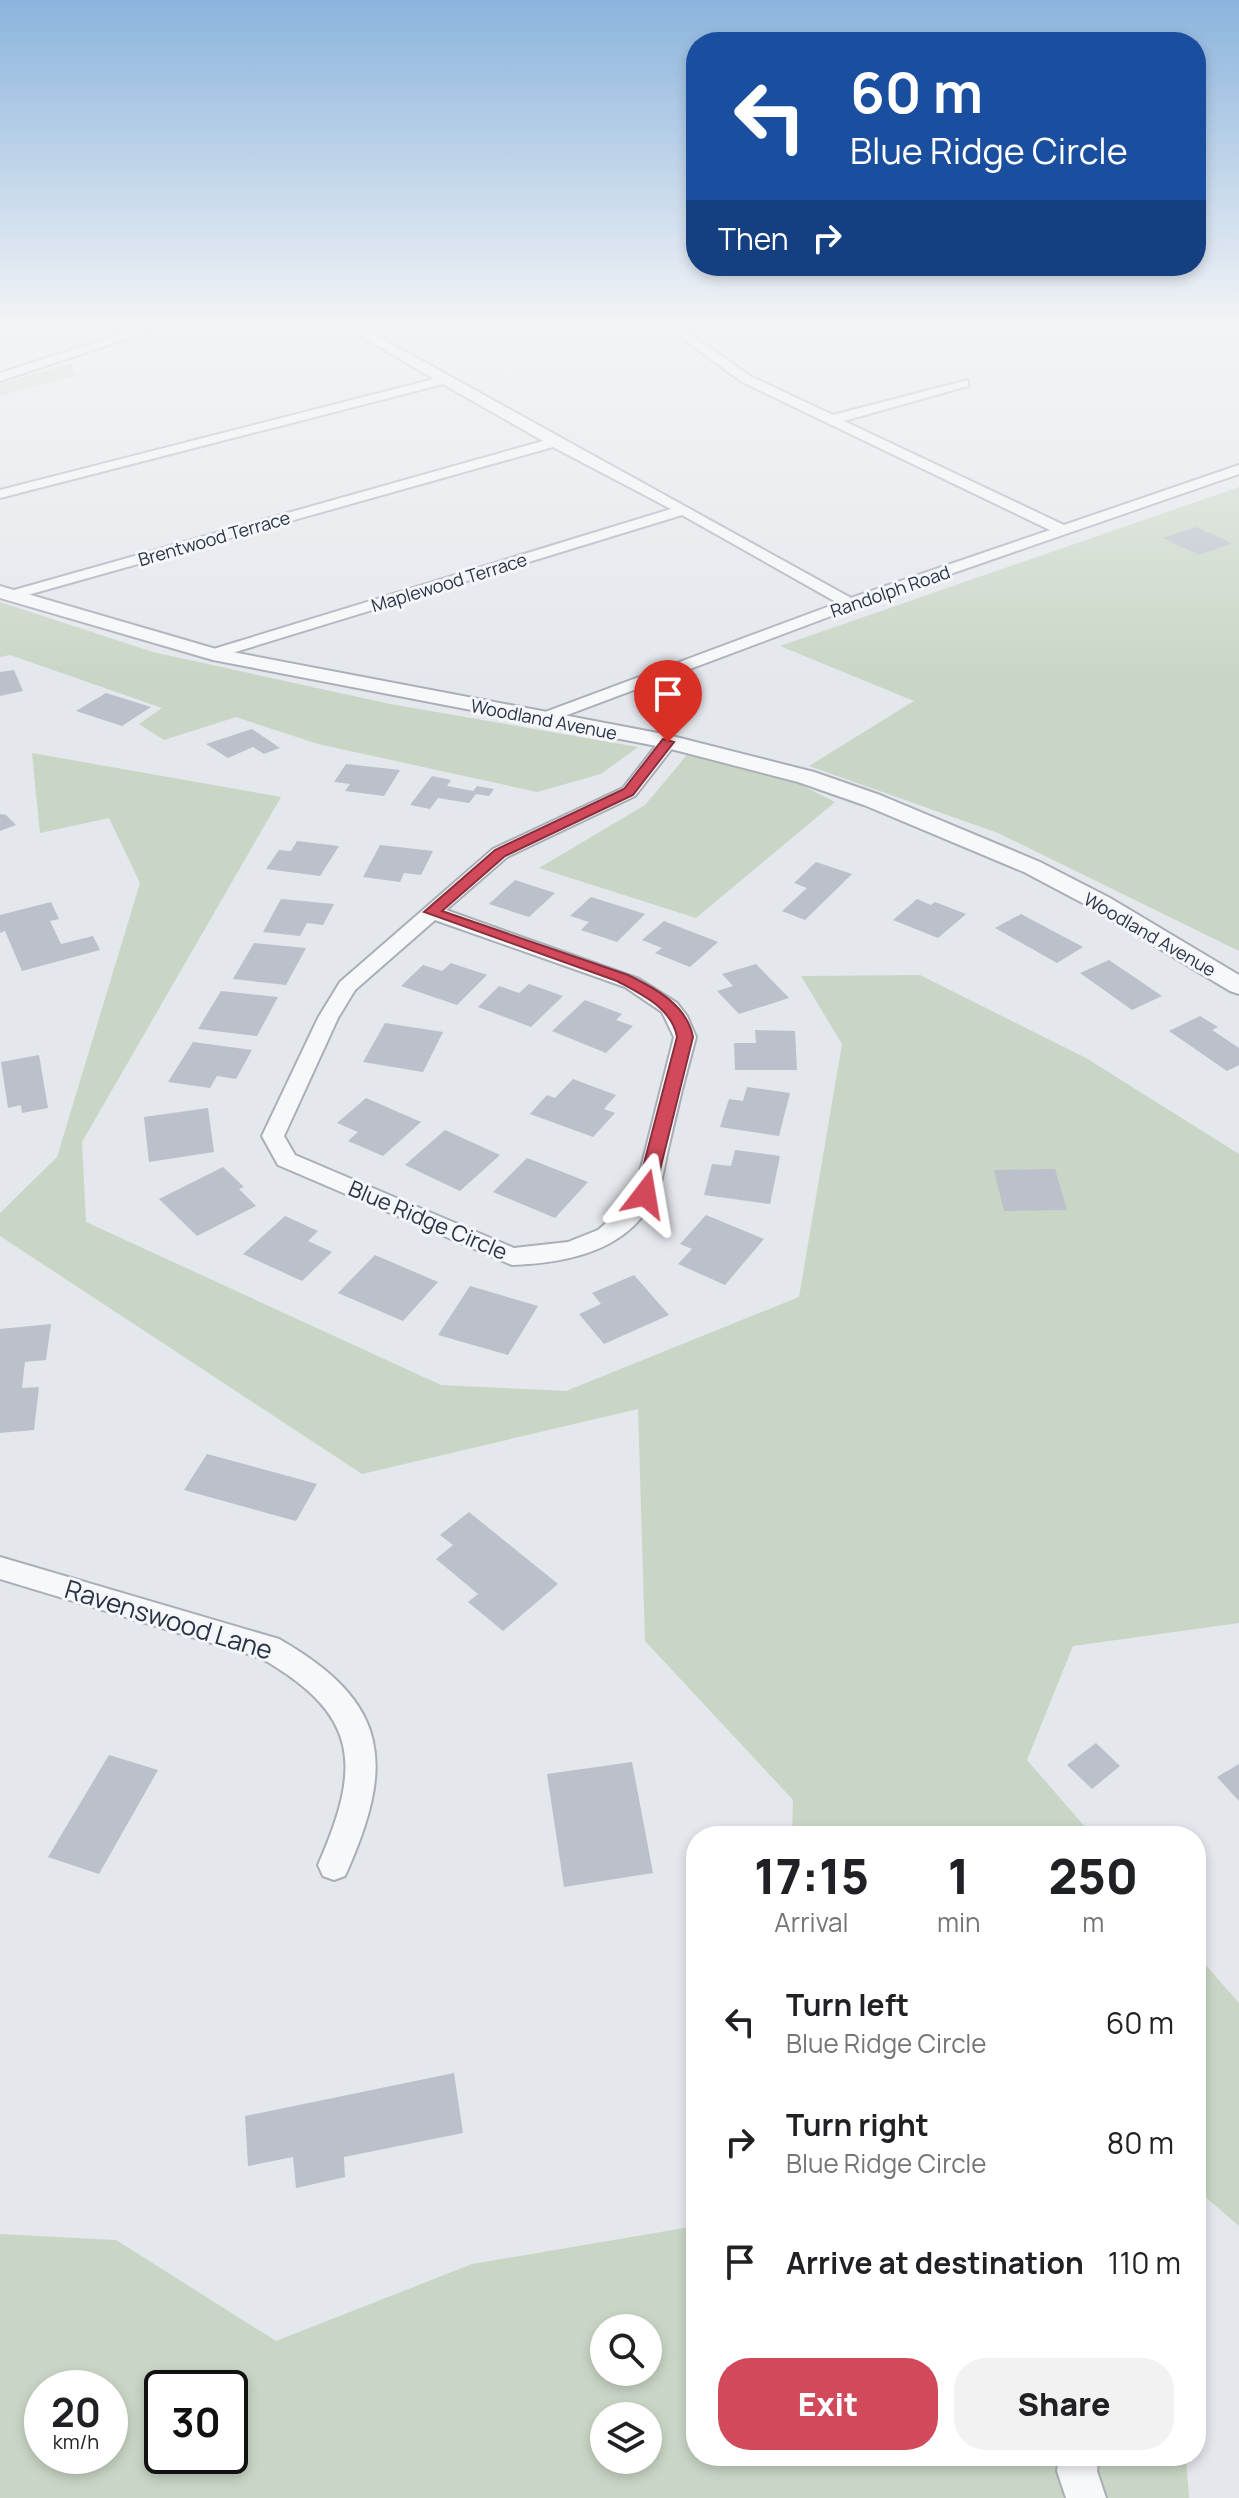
<!DOCTYPE html>
<style>
body{margin:0;font-family:Manrope,sans-serif;background:#f2f2f2;color:#202124;height:100vh;display:flex;flex-direction:column;font-size:30px;white-space:nowrap}
*{box-sizing:border-box;margin:0}
p{font-size:26px;color:#757577}
.icon{flex:none;width:44px;height:44px;fill:none;stroke:currentColor;stroke-width:2;stroke-linecap:round;stroke-linejoin:round}
.map{position:relative;flex:1;overflow:hidden}
.sheet{position:absolute;left:686px;top:1826px;width:520px;height:640px;display:flex;flex-direction:column;background:#fff;border-radius:32px;box-shadow:0 4px 12px #0003}
.sheet>*{flex:none}
.banner{position:absolute;left:686px;top:32px;width:520px;height:244px;border-radius:32px;box-shadow:0 4px 12px #0003;background:#1a4fa0;color:#fff;overflow:hidden}
.controls{position:absolute;left:590px;top:2314px;display:grid;gap:16px}
.controls a{display:grid;place-items:center;width:72px;height:72px;border-radius:50%;background:#fff;box-shadow:0 4px 12px #0003;font-size:40px}
.speed{position:absolute;left:24px;top:2370px;display:flex;gap:16px;font-size:40px;font-weight:700;text-align:center}
.speed>*{display:grid;place-content:center;width:104px;height:104px;border-radius:50%;background:#fff;box-shadow:0 4px 12px #0003;line-height:1}
.speed small{font-size:20px;font-weight:400}
.speed .limit{border:4px solid #111;border-radius:12px;background:#fff;color:#111}
.pin{position:absolute;display:grid;place-items:center;width:68px;height:68px;color:#fff;margin:-82px -34px;border-radius:50% 50% 50% 0;rotate:-45deg;box-shadow:0 0 8px #0007}
.pin .icon{rotate:45deg}
.me{position:absolute;width:88px;margin:-44px;rotate:14deg;stroke-linejoin:round;filter:drop-shadow(0 0 6px #0008)}
.turn{display:flex;align-items:center;gap:28px;height:168px;padding:0 32px;font-size:36px}
.turn .icon{width:104px;height:104px;stroke-width:2.5}
.turn b{display:block;font-size:56px;line-height:68px}
.then{display:flex;align-items:center;height:76px;padding:0 32px;background:#0003;gap:16px;font-size:30px}
.eta{display:flex;justify-content:space-evenly;align-items:center;height:136px;text-align:center}
.eta b{font-size:48px;font-weight:800;line-height:56px}
.action{display:flex;gap:16px;margin-top:auto;padding:16px 32px}
.action a{flex:1;height:92px;border-radius:32px;background:#d1495b;color:#fff;font-size:32px;font-weight:800;line-height:92px;text-align:center}
.action a+a{background:#f2f2f2;color:#202124}
ul{padding:0;list-style:none}
li{display:flex;align-items:center;gap:24px;height:120px;padding:0 32px}
li div{flex:1}
li b{display:block;font-size:30px}
li em{font-style:normal}
.map>svg:first-child{display:block}
</style>
<div class="map">
<svg width="1239" height="2498" viewBox="0 0 1239 2498">
<rect width="100%" height="100%" fill="#e4e7ec"/>
<g fill="#c9d6c5" fill-rule="evenodd">
<polygon points="71,363 76,376 0,396 0,384"/>
<polygon points="1239,487 1239,951 998,833 809,766 914,701 780,646"/>
<polygon points="0,602 153,652 390,704 638,747 601,774 537,792 318,744 236,717 164,740 139,724 162,708 10,655 0,657"/>
<polygon points="32,753 281,797 82,1142 86,1222 441,1385 566,1391 799,1297 842,1044 801,976 920,975 1086,1058 1239,1154 1239,1623 1073,1646 1027,1760 1093,1836 792,1836 793,1800 645,1641 638,1409 362,1474 0,1236 0,1213 57,1157 140,883 109,818 40,833"/>
<polygon points="687,755 799,784 835,802 696,918 539,868 645,805"/>
<polygon points="1196,1954 1239,2003 1239,2226 1196,2189"/>
<path d="M 696,2226 L 696,2456 L 1176,2456 L 1186,2458 L 1189,2498 L 0,2498 L 0,2234 L 116,2240 L 276,2341 L 472,2264 ZM 604,2328 L 648,2328 L 648,2372 L 604,2372 ZM 42,2388 L 110,2388 L 110,2456 L 42,2456 ZM 162,2388 L 230,2388 L 230,2456 L 162,2456 ZM 604,2416 L 648,2416 L 648,2460 L 604,2460 Z"/>
</g>
<g fill="#bbc0ca">
<polygon points="1196,527 1232,543 1199,555 1163,538"/>
<polygon points="14,670 23,691 0,696 0,672"/>
<polygon points="106,693 151,707 122,726 76,711"/>
<polygon points="252,729 280,748 264,754 253,747 228,758 206,744"/>
<polygon points="346,764 400,770 384,796 345,791 350,784 334,782"/>
<polygon points="432,776 451,780 447,786 473,791 477,786 494,789 489,796 476,794 469,803 438,798 430,809 410,805"/>
<polygon points="0,814 6,815 16,825 0,831"/>
<polygon points="297,841 339,846 320,876 266,869 279,850 291,851"/>
<polygon points="380,845 433,851 421,875 404,873 400,882 363,877"/>
<polygon points="816,862 852,874 805,920 782,911 807,888 794,883"/>
<polygon points="515,880 555,893 529,917 489,904"/>
<polygon points="591,897 645,914 617,942 581,930 589,922 570,916"/>
<polygon points="281,899 334,904 323,925 307,923 300,936 263,932"/>
<polygon points="917,899 931,905 935,902 966,914 938,938 893,920"/>
<polygon points="51,902 59,919 50,921 61,944 93,936 100,950 22,971 5,931 0,933 0,915"/>
<polygon points="1021,914 1083,947 1057,963 995,928"/>
<polygon points="664,921 718,942 690,967 655,953 662,948 642,940"/>
<polygon points="254,943 306,948 286,985 233,979"/>
<polygon points="1109,960 1162,996 1132,1010 1080,973"/>
<polygon points="451,963 487,975 457,1005 401,986 423,965 442,971"/>
<polygon points="756,964 789,998 739,1014 717,991 733,986 722,974"/>
<polygon points="529,984 563,996 531,1027 478,1007 499,986 519,993"/>
<polygon points="221,991 278,997 257,1036 198,1029"/>
<polygon points="585,1000 622,1014 616,1020 633,1026 606,1053 552,1031"/>
<polygon points="1200,1016 1218,1027 1212,1030 1239,1048 1239,1065 1227,1071 1169,1031"/>
<polygon points="385,1023 443,1032 423,1072 363,1062"/>
<polygon points="755,1030 795,1031 797,1070 735,1070 734,1043 756,1043"/>
<polygon points="193,1042 252,1050 236,1079 217,1076 210,1088 168,1082"/>
<polygon points="39,1055 48,1108 22,1113 21,1105 8,1108 1,1062"/>
<polygon points="573,1079 616,1095 604,1109 615,1113 593,1137 530,1114 547,1095 555,1098"/>
<polygon points="747,1087 790,1093 779,1136 720,1127 729,1099 743,1101"/>
<polygon points="366,1098 421,1122 383,1156 348,1141 358,1132 337,1123"/>
<polygon points="208,1108 214,1152 149,1162 144,1117"/>
<polygon points="445,1130 500,1155 460,1191 405,1165"/>
<polygon points="735,1150 780,1156 770,1204 704,1195 712,1164 731,1166"/>
<polygon points="527,1158 588,1182 555,1218 493,1192"/>
<polygon points="223,1167 244,1187 239,1189 256,1206 197,1236 159,1199"/>
<polygon points="1055,1169 1067,1210 1004,1211 994,1170"/>
<polygon points="706,1215 764,1239 725,1285 678,1264 692,1249 680,1244"/>
<polygon points="285,1216 318,1231 308,1241 332,1252 302,1281 243,1254"/>
<polygon points="375,1255 438,1282 403,1321 338,1293"/>
<polygon points="634,1275 669,1315 604,1344 579,1314 601,1304 592,1293"/>
<polygon points="470,1286 538,1306 508,1355 438,1335"/>
<polygon points="51,1324 46,1360 25,1362 22,1388 39,1387 34,1430 0,1433 0,1329"/>
<polygon points="207,1454 317,1484 296,1521 184,1490"/>
<polygon points="469,1512 558,1584 503,1631 468,1602 478,1594 436,1559 453,1545 440,1535"/>
<polygon points="1096,1743 1120,1766 1092,1789 1067,1765"/>
<polygon points="109,1755 158,1770 99,1874 48,1857"/>
<polygon points="632,1762 653,1873 564,1887 547,1774"/>
<polygon points="1239,1764 1239,1801 1217,1777"/>
<polygon points="454,2073 463,2133 344,2157 345,2177 296,2188 293,2157 248,2166 245,2116"/>
</g>
<g fill="none" stroke-linecap="round" stroke-linejoin="round">
<g stroke="#a9aeb7" stroke-width="4">
<g id="minor">
<polygon points="143,327 162,327 0,381 0,373"/>
<polygon points="346,327 361,327 851,598 1050,530 742,382 667,327 681,327 750,376 833,415 968,380 968,386 844,421 1064,525 1239,465 1239,474 855,607 543,724 534,719 537,715 838,603 682,515 219,657 213,659 205,654 207,651 671,509 553,447 17,598 7,598 7,592 543,441 443,384 0,498 0,490 434,379"/>
<path d="M 668,737 L 677,742 L 635,796 L 507,857 L 446,910 L 639,979 L 677,1003 L 687,1016 L 696,1037 C 686,1073 677,1109 669,1145 C 665,1160 664,1178 657,1192 C 632,1250 569,1263 512,1265 L 278,1165 L 262,1136 L 318,1018 L 340,982 L 493,849 L 623,788 L 662,738 ZM 435,920 L 625,987 L 662,1012 L 674,1037 L 636,1188 L 626,1206 L 598,1230 L 568,1242 L 514,1248 L 295,1155 L 284,1136 L 338,1018 L 355,990 Z"/>
<path d="M 0,1557 L 279,1639 C 391,1703 395,1765 345,1876 L 334,1880 L 323,1876 L 318,1865 C 362,1765 360,1715 261,1658 L 0,1579 Z"/>
<polygon points="1059,2456 1099,2456 1097,2471 1106,2498 1066,2498 1057,2471"/>
</g>
</g>
<g stroke="#a9aeb7" stroke-width="4">
<polygon id="tertiary" points="0,586 216,649 668,735 814,772 880,795 1040,862 1110,898 1239,975 1239,994 1230,991 1092,908 1024,872 864,805 798,782 667,748 213,660 0,598"/>
</g>
<use href="#minor" fill="#f7f8fa" fill-rule="evenodd"/>
<use href="#tertiary" fill="#f7f8fa" fill-rule="evenodd"/>
</g>
<linearGradient id="sky" x2="0" y2="1"><stop stop-color="#8bb4dd"/><stop offset="0.48" stop-color="#f3f4f6"/><stop offset="1" stop-color="#f3f4f6" stop-opacity="0"/></linearGradient>
<rect width="1239" height="677" fill="url(#sky)"/>
<path fill="#d1495b" stroke="#882f3b" stroke-width="2" d="M 663,739 L 674,742 L 633,795 L 505,856 L 442,911 L 628,975 C 655,988 687,1005 693,1037 L 654,1194 L 645,1200 L 636,1194 L 677,1037 C 672,1008 641,994 617,981 L 424,912 L 495,850 L 624,789 Z"/>
<g text-anchor="middle" dominant-baseline="central" stroke-width="6" stroke-linejoin="round" paint-order="stroke">
<g font-size="18" fill="#2b3445" stroke="#f4f6f9">
<text transform="translate(214 538) rotate(-16)">Brentwood Terrace</text>
<text transform="translate(449 582) rotate(-17)">Maplewood Terrace</text>
<text transform="translate(890 591) rotate(-19)">Randolph Road</text>
<text transform="translate(544 719) rotate(11)">Woodland Avenue</text>
<text transform="translate(1150 934) rotate(30)">Woodland Avenue</text>
</g>
<g font-size="22" fill="#2b3445" stroke="#f4f6f9">
<text transform="translate(428 1220) rotate(23)">Blue Ridge Circle</text>
</g>
<g font-size="26" fill="#2b3445" stroke="#f4f6f9">
<text transform="translate(169 1619) rotate(17)">Ravenswood Lane</text>
</g>
</g>
</svg>
<div class="controls">
<a><svg class="icon" aria-label="search" viewBox="0 0 24 24"><circle cx="10" cy="10" r="6"/><path d="M15 15l6 6"/></svg></a>
<a><svg class="icon" aria-label="layers" viewBox="0 0 24 24"><path d="M12 4l9 5-9 5-9-5zM3 14l9 5 9-5"/></svg></a>
</div>
<div class="speed"><div>20<small>km/h</small></div><div class="limit">30</div></div>
<div class="pin" style="left:668px;top:742px;background:#d93025"><svg class="icon" aria-label="arrive" viewBox="0 0 24 24"><path d="M6 21V4h12l-3 4 3 4H6"/></svg></div>
<svg class="me" style="left:645px;top:1194px" viewBox="-20 -20 40 40"><path d="M0-17L14 15 0 8-14 15z" fill="#d1495b" stroke="#fff" stroke-width="4"/></svg>
<div class="banner">
<div class="turn"><svg class="icon" aria-label="left" viewBox="0 0 24 24"><path d="M17 20v-9H6M10 6l-5 5 5 5"/></svg><div><b>60 m</b>Blue Ridge Circle</div></div>
<div class="then">Then<svg class="icon" aria-label="right" viewBox="0 0 24 24"><path d="M7 20v-9h11M14 6l5 5-5 5"/></svg></div>
</div>
<section class="sheet">
<div class="eta">
<div><b>17:15</b><p>Arrival</p></div>
<div><b>1</b><p>min</p></div>
<div><b>250</b><p>m</p></div>
</div>
<ul>
<li><svg class="icon" aria-label="left" viewBox="0 0 24 24"><path d="M17 20v-9H6M10 6l-5 5 5 5"/></svg><div><b>Turn left</b><p>Blue Ridge Circle</p></div><em>60 m</em></li>
<li><svg class="icon" aria-label="right" viewBox="0 0 24 24"><path d="M7 20v-9h11M14 6l5 5-5 5"/></svg><div><b>Turn right</b><p>Blue Ridge Circle</p></div><em>80 m</em></li>
<li><svg class="icon" aria-label="arrive" viewBox="0 0 24 24"><path d="M6 21V4h12l-3 4 3 4H6"/></svg><div><b>Arrive at destination</b></div><em>110 m</em></li>
</ul>
<div class="action"><a>Exit</a><a>Share</a></div>
</section>
</div>
